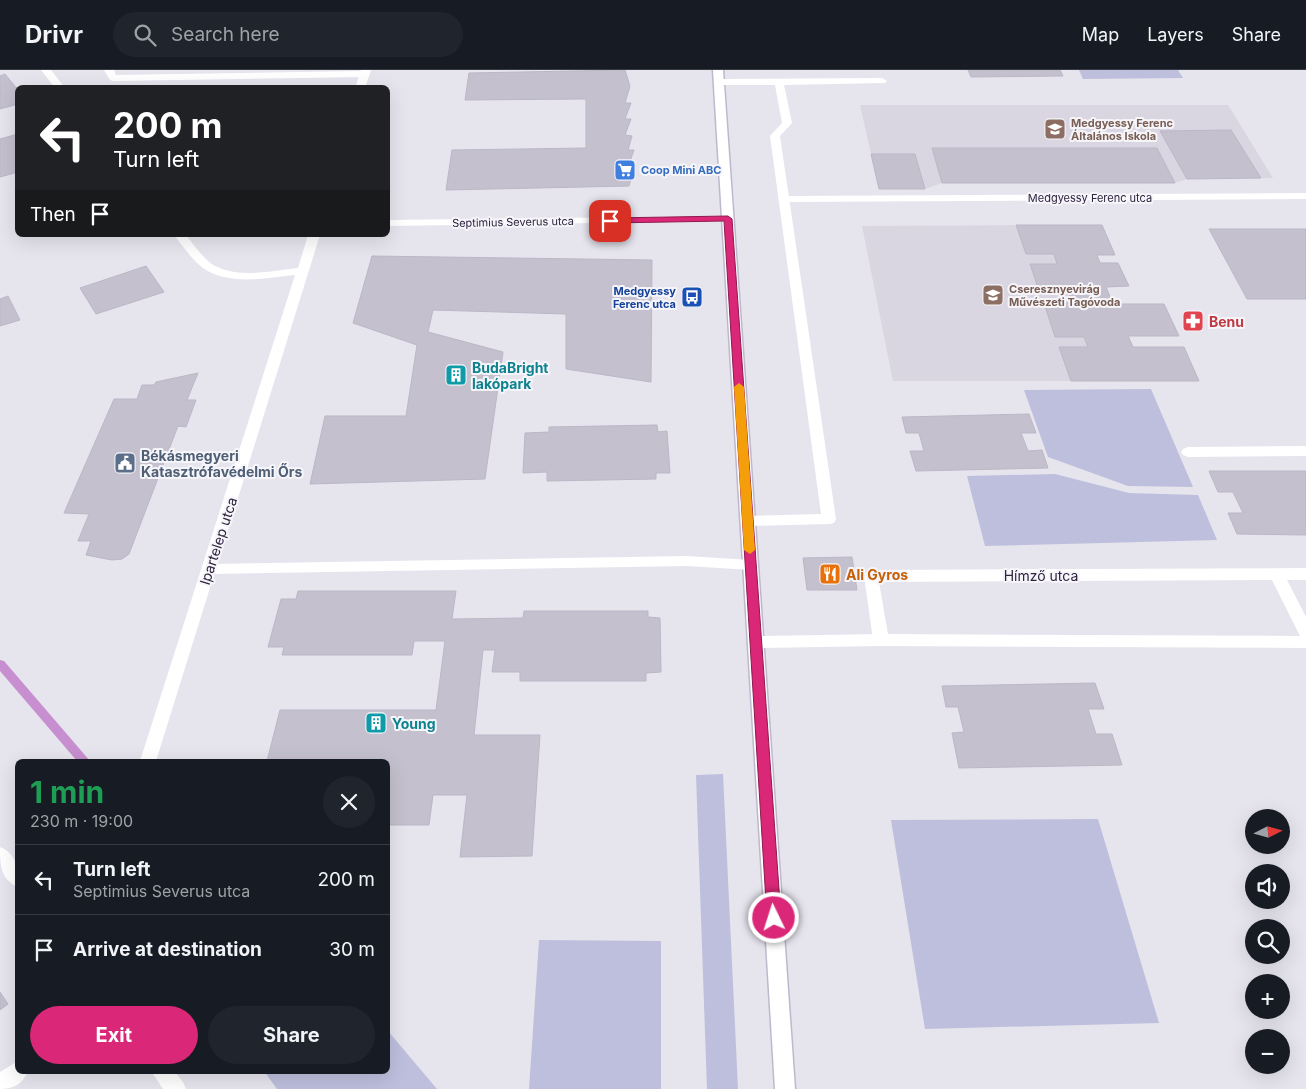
<!DOCTYPE html>
<meta charset="utf-8">
<style>
body{margin:0;font-family:Inter,sans-serif;background:#20242c;color:#f1f3f6;height:100vh;display:flex;flex-direction:column;font-size:19px;white-space:nowrap}
*{box-sizing:border-box;margin:0}
p{font-size:16px;color:#9ea1a6}
.icon{flex:none;width:28px;height:28px;fill:none;stroke:currentColor;stroke-width:2;stroke-linecap:round;stroke-linejoin:round}
.map{position:relative;flex:1;overflow:hidden}
.details{position:absolute;left:15px;top:689px;width:375px;height:315px;display:flex;flex-direction:column;background:#171b24;border-radius:8px;box-shadow:0 5px 20px #0002}
.details>*{flex:none}
.top-card{position:absolute;left:15px;top:15px;width:375px;height:152px;border-radius:8px;box-shadow:0 5px 20px #0002;background:#202124;color:#fff;overflow:hidden}
.needle{width:32px;rotate:84deg}
.tools{position:absolute;left:1245px;top:739px;display:grid;gap:10px}
.tools a{display:grid;place-items:center;width:45px;height:45px;border-radius:50%;background:#171b24;box-shadow:0 5px 20px #0002;font-size:25px}
.pin{position:absolute;display:grid;place-items:center;width:42px;height:42px;color:#fff;margin:-21px;border-radius:10px;box-shadow:0 2px 8px #0006}
.me{position:absolute;width:55px;margin:-28px;rotate:356deg;stroke-linejoin:round;filter:drop-shadow(0 0 4px #0008)}
.turn{display:flex;align-items:center;gap:18px;height:105px;padding:0 15px;font-size:22px}
.turn .icon{width:65px;height:65px;stroke-width:2.5}
.turn b{display:block;font-size:35px;line-height:42px}
.then{display:flex;align-items:center;height:48px;padding:0 15px;background:#0003;gap:10px;font-size:19px}
.round{display:grid;place-items:center;flex:none;width:52px;height:52px;border-radius:26px;background:#20242c}
.head{display:flex;align-items:center;justify-content:space-between;height:85px;padding:0 15px}
h1{font-size:30px;font-weight:700;line-height:38px;color:#1e9e55}
.cta{display:flex;gap:10px;margin-top:auto;padding:10px 15px}
.cta a{flex:1;height:58px;border-radius:30px;background:#db2777;color:#fff;font-size:20px;font-weight:700;line-height:58px;text-align:center}
.cta a+a{background:#20242c;color:#f1f3f6}
ul{padding:0;list-style:none}
li{display:flex;align-items:center;gap:15px;height:70px;padding:0 15px;border-top:1px solid #363941}
li div{flex:1}
li b{display:block;font-size:19px}
li em{font-style:normal}
header{display:flex;align-items:center;gap:30px;box-sizing:border-box;height:70px;padding:0 25px;background:#171b24;border-bottom:1px solid #363941}
header strong{font-size:24px}
nav{display:flex;gap:28px;margin-inline-start:auto;font-size:18px}
.search{width:350px;height:45px;background:#20242c;display:flex;align-items:center;gap:12px;box-sizing:border-box;padding:0 18px;border-radius:28px;color:#9ea1a6;font-size:19px}
.map>svg:first-child{display:block}
</style>
<header>
<strong>Drivr</strong>
<div class="search"><svg class="icon" aria-label="search" viewBox="0 0 24 24"><circle cx="10" cy="10" r="6"/><path d="M15 15l6 6"/></svg>Search here</div>
<nav><a>Map</a><a>Layers</a><a>Share</a></nav>
</header>
<div class="map">
<svg width="1306" height="1019" viewBox="0 0 1306 1019">
<rect width="100%" height="100%" fill="#e6e4ed"/>
<g fill="#d9d5e1">
<polygon points="860,35 1228,35 1273,108 1187,109 1175,113 942,113 925,119 879,119"/>
<polygon points="1102,155 1115,185 1097,185 1100,192 1118,193 1129,216 1106,217 1113,234 1164,234 1179,266 1129,266 1133,277 1184,277 1199,311 893,311 862,156"/>
</g>
<g fill="#bebfdd">
<polygon points="1079,0 1178,0 1183,8 1083,9"/>
<polygon points="1151,319 1193,417 1128,416 1048,387 1024,320"/>
<polygon points="1055,404 1129,423 1198,425 1217,470 985,476 967,406"/>
<polygon points="723,704 738,1019 707,1019 696,705"/>
<polygon points="1098,749 1159,953 925,959 891,750"/>
<polygon points="539,870 661,871 661,1019 529,1019"/>
<polygon points="388,961 437,1019 277,1019 264,1001 388,1001"/>
</g>
<g fill="none" stroke-linecap="round" stroke-linejoin="round">
<polygon fill="#c78ed0" fill-rule="evenodd" points="0,590 4,591 90,691 77,691 0,601"/>
</g>
<g fill="#c4c0ce" stroke="#bbb7c7">
<polygon points="625,0 630,16 625,33 631,33 625,49 631,49 625,65 632,66 628,80 634,80 629,94 635,95 629,116 446,120 452,80 586,78 586,29 465,30 469,3"/>
<polygon points="968,0 1060,0 1063,6 971,7"/>
<polygon points="5,4 18,20 18,34 0,39 0,6"/>
<polygon points="1231,60 1261,108 1187,109 1160,61"/>
<polygon points="18,64 18,102 0,107 0,69"/>
<polygon points="932,78 1157,78 1175,113 942,113"/>
<polygon points="871,84 915,84 925,119 879,119"/>
<polygon points="1016,155 1102,155 1115,185 1097,185 1100,193 1118,193 1129,216 1106,217 1113,234 1164,234 1179,266 1128,266 1133,277 1184,277 1199,311 1071,311 1059,277 1088,277 1084,267 1055,267 1044,233 1073,233 1069,224 1040,224 1030,194 1057,194 1054,184 1026,184"/>
<polygon points="1209,159 1306,159 1306,229 1247,229"/>
<polygon points="372,186 652,190 651,312 566,299 566,244 433,240 428,262 503,282 485,409 310,414 325,346 406,346 417,275 353,253"/>
<polygon points="146,196 164,222 96,244 80,218"/>
<polygon points="8,226 20,250 0,256 0,229"/>
<polygon points="198,303 187,330 196,330 186,357 178,356 129,484 122,489 112,490 86,485 91,471 78,471 89,444 64,443 114,329 137,329 142,315 154,315 156,312"/>
<polygon points="1029,344 1036,363 1021,363 1028,381 1042,380 1048,398 916,401 910,381 924,381 919,363 906,363 902,347"/>
<polygon points="657,355 658,362 667,361 670,403 656,403 656,409 547,411 547,402 523,403 525,363 549,362 549,357"/>
<polygon points="1209,401 1306,401 1306,465 1237,464 1228,443 1243,443 1233,422 1218,422"/>
<polygon points="852,487 857,520 807,520 803,488"/>
<polygon points="298,521 456,521 452,549 523,548 524,541 648,541 648,547 660,548 661,602 646,603 646,611 520,611 520,602 492,602 495,580 483,580 474,665 540,665 532,786 460,787 467,725 433,725 429,755 388,755 388,691 267,691 280,640 436,640 445,571 414,571 412,585 282,585 284,577 268,577 281,529 296,529"/>
<polygon points="1095,613 1104,639 1088,639 1096,664 1112,664 1122,695 959,698 952,663 964,662 958,637 946,637 942,616"/>
<polygon points="0,922 8,934 0,940"/>
</g>
<g fill="none" stroke-linecap="round" stroke-linejoin="round">
<g stroke="#bfb8cd" stroke-width="3">
<polygon id="secondary" points="713,0 723,0 795,1019 775,1019"/>
</g>
<g fill="#fff" fill-rule="evenodd">
<polygon points="104,0 114,0 116,5 364,1 369,4 364,7 113,11 110,10"/>
<polygon points="882,8 887,11 885,13 784,15 792,53 780,66 836,449 834,453 829,454 748,456 743,455 741,451 743,447 748,446 821,444 770,66 782,53 775,15 719,15 714,12 719,9"/>
<polygon points="1306,376 1306,386 1188,387 1183,385 1181,382 1183,379 1188,377"/>
<polygon points="687,486 751,490 756,491 758,495 756,499 751,500 687,496 210,504 205,503 203,499 205,495 210,494"/>
<polygon points="1306,498 1306,510 1287,510 1306,547 1306,568 1300,566 1272,510 879,512 889,570 887,574 881,576 875,574 873,570 864,506 866,502 871,500"/>
</g>
<g fill="#fff" fill-rule="evenodd">
<polygon points="41,0 51,0 65,18 55,18"/>
<polygon points="361,0 371,0 365,18 355,18"/>
<polygon points="1306,123 1306,129 785,132 780,129 785,126"/>
<polygon points="728,146 732,147 734,149 732,151 388,156 388,150"/>
<path d="M 174,165 L 186,165 C 193,174 200,184 209,192 C 233,210 271,201 298,198 L 308,165 L 320,165 L 156,691 L 140,691 L 295,205 C 267,208 228,216 203,198 C 191,189 183,176 174,165 Z"/>
<polygon points="881,564 1306,566 1306,578 881,576 756,578 750,576 748,572 750,568 756,566"/>
<path d="M 0,777 C 18,784 18,801 18,817 C 0,810 0,793 0,777 Z"/>
<path d="M 18,991 L 18,1001 L 28,1001 C 23,1014 13,1019 0,1019 L 0,1002 Z"/>
<polygon points="151,1001 174,1001 183,1012 186,1019 163,1019"/>
</g>
<use href="#secondary" fill="#fff" fill-rule="evenodd"/>
</g>
<polygon fill="#db2777" stroke="#8e194d" points="728,146 732,149 781,848 779,853 774,855 769,853 767,848 724,151 610,153 605,151 610,148"/>
<polygon fill="#f59e0b" points="739,313 744,317 755,480 750,484 744,480 734,317"/>
<defs>
<g id="school-square" transform="scale(1.125)"><rect x="-9" y="-9" width="18" height="18" rx="4" fill="#8d6e63" stroke="#f6f5fa"/><path d="M0-5L7-2L0 1L-7-2ZM-4 1L0 2.5L4 1V4Q0 6-4 4Z" fill="#fff"/></g>
<g id="supermarket-square" transform="scale(1.125)"><rect x="-9" y="-9" width="18" height="18" rx="4" fill="#3f7fe0" stroke="#f6f5fa"/><path d="M-6-5.5h2.5l.6 2H6L4.5 2H-2.5L-4.4-4H-6ZM-1.5 3.2a1.3 1.3 0 1 0 .1 0ZM3 3.2a1.3 1.3 0 1 0 .1 0Z" fill="#fff"/></g>
<g id="bus-square" transform="scale(1.125)"><rect x="-9" y="-9" width="18" height="18" rx="4" fill="#1a4fb4" stroke="#f6f5fa"/><path d="M-5-6H5V4H4V6H2V4H-2V6H-4V4H-5ZM-3.5-4V0h7V-4ZM-3.5 1.2v1.5H-2V1.2ZM2 1.2v1.5H3.5V1.2Z" fill="#fff"/></g>
<g id="pharmacy-square" transform="scale(1.125)"><rect x="-9" y="-9" width="18" height="18" rx="4" fill="#e0444e" stroke="#f6f5fa"/><path d="M-2-6h4v4h4v4h-4v4h-4v-4h-4v-4h4Z" fill="#fff"/></g>
<g id="building-square" transform="scale(1.125)"><rect x="-9" y="-9" width="18" height="18" rx="4" fill="#0f9aa8" stroke="#f6f5fa"/><path d="M-4-6H4V6H1V3H-1V6H-4ZM-2.5-4.3h1.7v1.8h-1.7ZM.8-4.3h1.7v1.8H.8ZM-2.5-1h1.7V.8h-1.7ZM.8-1h1.7V.8H.8Z" fill="#fff"/></g>
<g id="civic-square" transform="scale(1.125)"><rect x="-9" y="-9" width="18" height="18" rx="4" fill="#5c6f8a" stroke="#f6f5fa"/><path d="M-.6-6.5H3V-4.5H.6V-3L4-1V1h2V6H-6V1h2V-1L-.6-3ZM-1.2 2.5V6h2.4V2.5Z" fill="#fff"/></g>
<g id="restaurant-square" transform="scale(1.125)"><rect x="-9" y="-9" width="18" height="18" rx="4" fill="#e8710a" stroke="#f6f5fa"/><path d="M-5-6h1v4h1v-4h1v4h1v-4h1v5L-1.5 .5V6h-2V.5L-5-1ZM5-6V6H3V1.5H1.5Q1.5-4 5-6Z" fill="#fff"/></g>
</defs>
<g fill-rule="evenodd">
<use href="#school-square" x="1055" y="59"/>
<use href="#supermarket-square" x="625" y="100"/>
<use href="#school-square" x="993" y="225"/>
<use href="#bus-square" x="692" y="227"/>
<use href="#pharmacy-square" x="1193" y="251"/>
<use href="#building-square" x="456" y="305"/>
<use href="#civic-square" x="125" y="393"/>
<use href="#restaurant-square" x="830" y="504"/>
<use href="#building-square" x="376" y="653"/>
</g>
<g text-anchor="middle" dominant-baseline="central" stroke-width="4" stroke-linejoin="round" paint-order="stroke">
<g font-size="11" font-weight="bold" fill="#785e54" stroke="#f6f5fa" text-anchor="start">
<text x="1071" y="53">Medgyessy Ferenc<tspan x="1071" dy="13">Általános Iskola</tspan></text>
<text x="1009" y="219">Cseresznyevirág<tspan x="1009" dy="13">Művészeti Tagóvoda</tspan></text>
</g>
<g font-size="11" font-weight="bold" fill="#366cbe" stroke="#f6f5fa" text-anchor="start">
<text x="641" y="100">Coop Mini ABC</text>
</g>
<g font-size="11" fill="#2f243f" stroke="#f6f5fa">
<text x="1090" y="128">Medgyessy Ferenc utca</text>
<text transform="translate(513 152) rotate(-1)">Septimius Severus utca</text>
</g>
<g font-size="11" font-weight="bold" fill="#164399" stroke="#f6f5fa" text-anchor="end">
<text x="676" y="221">Medgyessy<tspan x="676" dy="13">Ferenc utca</tspan></text>
</g>
<g font-size="14" font-weight="bold" fill="#be3a42" stroke="#f6f5fa" text-anchor="start">
<text x="1209" y="251">Benu</text>
</g>
<g font-size="14" font-weight="bold" fill="#0d838f" stroke="#f6f5fa" text-anchor="start">
<text x="472" y="297">BudaBright<tspan x="472" dy="16">lakópark</tspan></text>
<text x="392" y="653">Young</text>
</g>
<g font-size="14" font-weight="bold" fill="#4e5e75" stroke="#f6f5fa" text-anchor="start">
<text x="141" y="385">Békásmegyeri<tspan x="141" dy="16">Katasztrófavédelmi Őrs</tspan></text>
</g>
<g font-size="14" fill="#2f243f" stroke="#f6f5fa">
<text transform="translate(218 471) rotate(-72)">Ipartelep utca</text>
<text x="1041" y="505">Hímző utca</text>
</g>
<g font-size="14" font-weight="bold" fill="#c56008" stroke="#f6f5fa" text-anchor="start">
<text x="846" y="504">Ali Gyros</text>
</g>
</g>
</svg>
<div class="tools">
<a><svg class="needle" viewBox="-14 -14 28 28"><path d="M0-13l5 13h-10z" fill="#e53935"/><path d="M0 13l5-13h-10z" fill="#9ea1a6"/></svg></a>
<a><svg class="icon" aria-label="sound" viewBox="0 0 24 24"><path d="M4 9h4l5-4v14l-5-4H4zM17 9q2 3 0 6"/></svg></a>
<a><svg class="icon" aria-label="search" viewBox="0 0 24 24"><circle cx="10" cy="10" r="6"/><path d="M15 15l6 6"/></svg></a>
<a>+</a>
<a>−</a>
</div>
<div class="pin" style="left:610px;top:151px;background:#d93025"><svg class="icon" aria-label="arrive" viewBox="0 0 24 24"><path d="M6 21V4h12l-3 4 3 4H6"/></svg></div>
<svg class="me" style="left:774px;top:848px" viewBox="-20 -20 40 40"><circle r="17" fill="#db2777" stroke="#fff" stroke-width="3"/><path d="M0-11L8 9 0 5-8 9z" fill="#fff"/></svg>
<div class="top-card">
<div class="turn"><svg class="icon" aria-label="left" viewBox="0 0 24 24"><path d="M17 20v-9H6M10 6l-5 5 5 5"/></svg><div><b>200 m</b>Turn left</div></div>
<div class="then">Then<svg class="icon" aria-label="arrive" viewBox="0 0 24 24"><path d="M6 21V4h12l-3 4 3 4H6"/></svg></div>
</div>
<section class="details">
<div class="head"><div><h1>1 min</h1><p>230 m · 19:00</p></div><a class="round"><svg class="icon" aria-label="close" viewBox="0 0 24 24"><path d="M6 6l12 12M18 6L6 18"/></svg></a></div>
<ul>
<li><svg class="icon" aria-label="left" viewBox="0 0 24 24"><path d="M17 20v-9H6M10 6l-5 5 5 5"/></svg><div><b>Turn left</b><p>Septimius Severus utca</p></div><em>200 m</em></li>
<li><svg class="icon" aria-label="arrive" viewBox="0 0 24 24"><path d="M6 21V4h12l-3 4 3 4H6"/></svg><div><b>Arrive at destination</b></div><em>30 m</em></li>
</ul>
<div class="cta"><a>Exit</a><a>Share</a></div>
</section>
</div>
